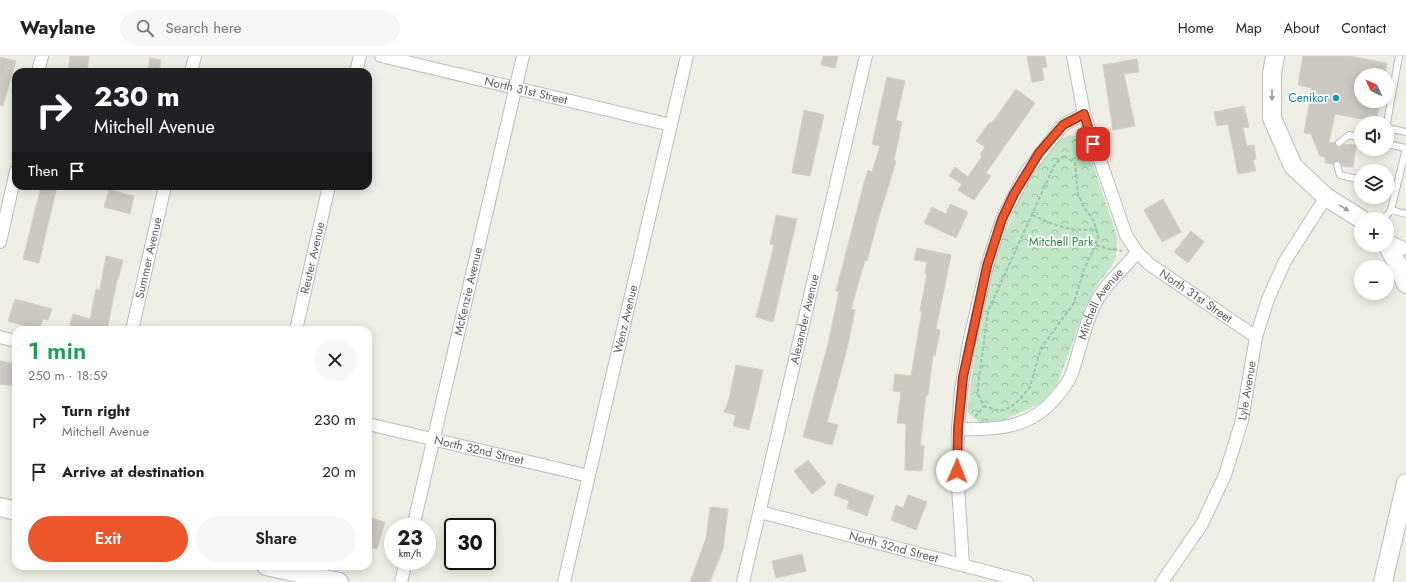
<!DOCTYPE html>
<meta charset="utf-8">
<style>
body{margin:0;font-family:Jost,sans-serif;background:#f6f6f6;color:#202124;height:100vh;display:flex;flex-direction:column;font-size:15px;white-space:nowrap}
*{box-sizing:border-box;margin:0}
p{font-size:13px;color:#757577}
.icon{flex:none;width:22px;height:22px;fill:none;stroke:currentColor;stroke-width:2;stroke-linecap:round;stroke-linejoin:round}
.map{position:relative;flex:1;overflow:hidden}
.sheet{position:absolute;left:12px;top:270px;width:360px;height:244px;display:flex;flex-direction:column;background:#fff;border-radius:12px;box-shadow:0 2px 10px #0003}
.sheet>*{flex:none}
.hud{position:absolute;left:12px;top:12px;width:360px;height:122px;border-radius:12px;box-shadow:0 2px 10px #0003;background:#202124;color:#fff;overflow:hidden}
.needle{width:26px;rotate:314deg}
.fabs{position:absolute;left:1354px;top:12px;display:grid;gap:8px}
.fabs a{display:grid;place-items:center;width:40px;height:40px;border-radius:50%;background:#fff;box-shadow:0 2px 10px #0003;font-size:20px}
.speed{position:absolute;left:384px;top:462px;display:flex;gap:8px;font-size:20px;font-weight:700;text-align:center}
.speed>*{display:grid;place-content:center;width:52px;height:52px;border-radius:50%;background:#fff;box-shadow:0 2px 10px #0003;line-height:1}
.speed small{font-size:10px;font-weight:400}
.speed .limit{border:2px solid #111;border-radius:6px;background:#fff;color:#111}
.pin{position:absolute;display:grid;place-items:center;width:34px;height:34px;color:#fff;margin:-17px;border-radius:8px;box-shadow:0 2px 6px #0006}
.me{position:absolute;width:44px;margin:-22px;rotate:1deg;stroke-linejoin:round;filter:drop-shadow(0 0 3px #0008)}
.turn{display:flex;align-items:center;gap:14px;height:84px;padding:0 16px;font-size:18px}
.turn .icon{width:52px;height:52px;stroke-width:2.5}
.turn b{display:block;font-size:28px;line-height:34px}
.then{display:flex;align-items:center;height:38px;padding:0 16px;background:#0003;gap:8px;font-size:15px}
.round{display:grid;place-items:center;flex:none;width:42px;height:42px;border-radius:21px;background:#f6f6f6}
.overview{display:flex;align-items:center;justify-content:space-between;height:68px;padding:0 16px}
h1{font-size:24px;font-weight:600;line-height:30px;color:#1e9e55}
.primary-button{display:flex;gap:8px;margin-top:auto;padding:8px 16px}
.primary-button a{flex:1;height:46px;border-radius:24px;background:#eb562d;color:#fff;font-size:16px;font-weight:600;line-height:46px;text-align:center}
.primary-button a+a{background:#f6f6f6;color:#202124}
ul{padding:0;list-style:none}
li{display:flex;align-items:center;gap:12px;height:52px;padding:0 16px}
li div{flex:1}
li b{display:block;font-size:15px}
li em{font-style:normal}
header{display:flex;align-items:center;gap:24px;box-sizing:border-box;height:56px;padding:0 20px;background:#fff;border-bottom:1px solid #e0e0e0}
header strong{font-size:19px}
nav{display:flex;gap:22px;margin-inline-start:auto;font-size:14px}
.search{width:280px;height:36px;background:#f6f6f6;display:flex;align-items:center;gap:10px;box-sizing:border-box;padding:0 14px;border-radius:22px;color:#757577;font-size:15px}
.map>svg:first-child{display:block}
</style>
<header>
<strong>Waylane</strong>
<div class="search"><svg class="icon" aria-label="search" viewBox="0 0 24 24"><circle cx="10" cy="10" r="6"/><path d="M15 15l6 6"/></svg>Search here</div>
<nav><a>Home</a><a>Map</a><a>About</a><a>Contact</a></nav>
</header>
<div class="map">
<svg width="1406" height="526" viewBox="0 0 1406 526">
<defs>
<pattern id="forest-crowns" width="20" height="18" patternUnits="userSpaceOnUse"><rect width="20" height="18" fill="#c0e6c5"/><path d="M2 6a3 3 0 1 1 6 0M12 15a3 3 0 1 1 6 0" fill="none" stroke="#9fbea4"/></pattern>
</defs>
<rect width="100%" height="100%" fill="#efeee4"/>
<polygon fill="url(#forest-crowns)" points="1069,79 1079,81 1086,88 1117,180 1116,200 1111,211 1096,230 1083,257 1057,329 1041,347 1004,364 980,367 967,356 978,276 991,214 1021,138 1050,94 1061,83"/>
<g fill="#cac8c1" stroke="#d3d0c2">
<polygon points="70,0 89,0 87,16 68,16"/>
<polygon points="823,0 838,0 835,12 821,9"/>
<polygon points="1027,0 1045,0 1047,11 1042,12 1044,24 1032,26"/>
<polygon points="1303,0 1349,0 1387,7 1385,19 1361,19 1361,45 1380,45 1376,67 1361,67 1362,63 1335,58 1329,86 1335,87 1338,91 1345,88 1356,89 1353,111 1342,110 1338,105 1333,108 1325,107 1325,101 1320,100 1311,78 1304,77 1312,32 1298,29"/>
<polygon points="0,1 16,5 3,50 0,49"/>
<polygon points="150,2 161,4 159,16 148,16"/>
<polygon points="1137,3 1139,16 1124,18 1135,70 1113,74 1103,9"/>
<polygon points="887,21 905,25 896,64 902,66 894,104 896,105 877,167 867,205 865,204 851,253 855,254 847,293 827,366 838,369 832,389 803,381 828,288 839,236 836,235 864,127 868,114 872,116 880,90 872,88"/>
<polygon points="1016,33 1035,47 986,117 991,120 974,144 958,134 962,128 949,120 955,111 968,121 982,100 980,98 985,91 976,85 990,66 992,67"/>
<polygon points="1244,50 1249,71 1243,72 1247,90 1254,89 1256,103 1253,104 1256,115 1238,118 1228,68 1217,70 1214,56"/>
<polygon points="804,54 824,59 810,120 792,117"/>
<polygon points="41,130 57,130 39,207 23,203"/>
<polygon points="109,134 134,140 130,158 104,151"/>
<polygon points="1163,143 1181,176 1162,186 1144,154"/>
<polygon points="950,148 968,156 956,182 924,167 932,151 946,158"/>
<polygon points="776,159 797,163 773,266 756,261 774,189 770,188"/>
<polygon points="1191,175 1204,186 1188,207 1174,196"/>
<polygon points="917,192 951,199 936,273 940,274 935,300 933,299 928,339 926,339 920,390 924,390 922,415 905,414 906,368 897,367 901,336 893,335 895,318 911,320 922,255 920,255 927,218 925,218 927,206 914,204"/>
<polygon points="106,200 123,204 118,224 117,224 107,274 75,274 69,272 73,258 90,263 96,233 100,234"/>
<polygon points="15,243 52,253 48,264 43,263 39,274 8,265"/>
<polygon points="0,305 16,308 16,330 0,328"/>
<polygon points="736,309 763,314 749,374 733,370 736,359 724,356 729,343"/>
<polygon points="808,404 826,427 812,438 794,415"/>
<polygon points="838,427 874,440 867,460 847,452 849,445 834,439"/>
<polygon points="908,439 927,446 916,474 891,464 896,449 903,452"/>
<polygon points="710,451 728,453 723,493 710,526 690,526 706,483"/>
<polygon points="368,461 385,466 377,493 368,490"/>
<polygon points="802,498 806,515 776,522 772,505"/>
</g>
<g fill="none" stroke-linecap="round" stroke-linejoin="round">
<g stroke="#bbbcc2" stroke-width="8">
<g id="service">
<polyline points="1387,67 1399,0"/>
<polyline points="1387,72 1406,76"/>
<polyline points="1339,87 1349,79 1361,82"/>
<polyline points="1387,88 1406,92"/>
<polyline points="1337,109 1340,119 1361,124"/>
<polyline points="1387,129 1397,130"/>
<polyline points="1391,154 1406,92"/>
<polyline points="1384,163 1391,154 1406,158"/>
</g>
</g>
<g stroke="#bbbcc2" stroke-width="14">
<g id="minor">
<path id="s1" d="M 381,0 L 671,69"/>
<path id="s2" d="M 1073,0 L 1084,58 L 1126,179 L 1137,196 L 1149,208 L 1256,281"/>
<polyline points="38,16 42,0"/>
<polyline points="191,16 195,0"/>
<polyline points="356,16 360,0"/>
<polyline points="1387,185 1406,193"/>
<polyline points="0,186 16,115"/>
<path id="s3" d="M 132,274 L 165,130"/>
<path id="s4" d="M 296,274 L 329,130"/>
<polyline points="0,281 16,285"/>
<path id="s5" d="M 368,368 L 589,420"/>
<path id="s6" d="M 958,373 C 996,374 1031,373 1057,340 C 1063,333 1069,326 1072,317 C 1080,294 1084,270 1095,248 C 1105,227 1123,215 1137,196"/>
<path id="s7" d="M 760,456 L 1027,526"/>
<path id="s8" d="M 413,471 L 523,0"/>
<polyline points="963,508 957,415 958,373 961,334 970,282 987,210 1002,163 1027,115 1063,69 1084,58"/>
<polyline points="401,526 406,505"/>
<path id="s9" d="M 564,526 L 687,0"/>
<path id="s10" d="M 743,526 L 866,0"/>
<path id="s11" d="M 1162,526 L 1202,468 L 1225,419 L 1242,364 L 1256,281 L 1268,243 L 1285,205 L 1326,141"/>
</g>
</g>
<g stroke="#b9bbc2" stroke-width="20">
<g id="secondary">
<polyline points="1275,0 1272,18 1272,62 1293,110 1326,141 1361,163"/>
<polyline points="1387,189 1397,207 1406,228"/>
<polyline points="0,451 16,455"/>
<polyline points="266,510 339,526"/>
<polyline points="1383,526 1406,427"/>
</g>
</g>
<g stroke="#98c5ab" stroke-width="2" stroke-dasharray="4 2" stroke-linecap="butt">
<polygon points="1064,100 1075,107 1078,138 1084,151 1094,165 1098,181 1094,193 1084,213 1074,247 1041,292 1030,331 1021,342 1011,351 1000,355 984,350 978,338 978,330 988,255 1054,110 1059,104"/>
<path d="M 1032,159 C 1058,170 1068,176 1097,173"/>
<polyline points="1096,189 1109,193 1122,195"/>
<polyline points="975,361 984,350"/>
</g>
<use href="#service" stroke="#fff" stroke-width="6"/>
<use href="#minor" stroke="#fff" stroke-width="12"/>
<use href="#secondary" stroke="#fff" stroke-width="18"/>
</g>
<defs><path id="oneway-solid" d="M-6-.8H1V-3.2L6.5 0L1 3.2V.8H-6Z"/></defs>
<g fill="#9d9ea2">
<use href="#oneway-solid" transform="translate(1272 39) rotate(90)"/>
<use href="#oneway-solid" transform="translate(1344 152) rotate(32)"/>
</g>
<g fill="none" stroke-linecap="round" stroke-linejoin="round">
<g stroke="#99381d" stroke-width="10">
<polyline id="route" points="957,415 958,372 963,321 987,210 1002,163 1014,138 1039,97 1063,69 1084,58 1093,88"/>
</g>
<use href="#route" stroke="#eb562d" stroke-width="7"/>
</g>
<circle fill="#0f9aa8" stroke="#fff" stroke-width="1.5" cx="1336" cy="42" r="4"/>
<g text-anchor="middle" dominant-baseline="central" stroke-width="3.5" stroke-linejoin="round" paint-order="stroke">
<g font-size="12" fill="#5c5e64" stroke="#fff">
<text stroke="none"><textPath href="#s1" startOffset="149">North 31st Street</textPath></text>
<text stroke="none"><textPath href="#s3" startOffset="74">Summer Avenue</textPath></text>
<text stroke="none"><textPath href="#s4" startOffset="74">Reuter Avenue</textPath></text>
<text stroke="none"><textPath href="#s8" startOffset="242">McKenzie Avenue</textPath></text>
<text stroke="none"><textPath href="#s2" startOffset="281">North 31st Street</textPath></text>
<text stroke="none"><textPath href="#s6" startOffset="212">Mitchell Avenue</textPath></text>
<text stroke="none"><textPath href="#s9" startOffset="270">Wenz Avenue</textPath></text>
<text stroke="none"><textPath href="#s10" startOffset="270">Alexander Avenue</textPath></text>
<text stroke="none"><textPath href="#s11" startOffset="212">Lyle Avenue</textPath></text>
<text stroke="none"><textPath href="#s5" startOffset="114">North 32nd Street</textPath></text>
<text stroke="none"><textPath href="#s7" startOffset="138">North 32nd Street</textPath></text>
</g>
<g font-size="12" fill="#0d838f" stroke="#fff" text-anchor="end">
<text x="1328" y="42">Cenikor</text>
</g>
<g font-size="12" fill="#338442" stroke="#fff">
<text x="1061" y="186">Mitchell Park</text>
</g>
</g>
</svg>
<div class="fabs">
<a><svg class="needle" viewBox="-14 -14 28 28"><path d="M0-13l5 13h-10z" fill="#e53935"/><path d="M0 13l5-13h-10z" fill="#757577"/></svg></a>
<a><svg class="icon" aria-label="sound" viewBox="0 0 24 24"><path d="M4 9h4l5-4v14l-5-4H4zM17 9q2 3 0 6"/></svg></a>
<a><svg class="icon" aria-label="layers" viewBox="0 0 24 24"><path d="M12 4l9 5-9 5-9-5zM3 14l9 5 9-5"/></svg></a>
<a>+</a>
<a>−</a>
</div>
<div class="speed"><div>23<small>km/h</small></div><div class="limit">30</div></div>
<div class="pin" style="left:1093px;top:88px;background:#d93025"><svg class="icon" aria-label="arrive" viewBox="0 0 24 24"><path d="M6 21V4h12l-3 4 3 4H6"/></svg></div>
<svg class="me" style="left:957px;top:415px" viewBox="-20 -20 40 40"><circle r="19" fill="#fff"/><path d="M0-13L10 11 0 6-10 11z" fill="#eb562d"/></svg>
<div class="hud">
<div class="turn"><svg class="icon" aria-label="right" viewBox="0 0 24 24"><path d="M7 20v-9h11M14 6l5 5-5 5"/></svg><div><b>230 m</b>Mitchell Avenue</div></div>
<div class="then">Then<svg class="icon" aria-label="arrive" viewBox="0 0 24 24"><path d="M6 21V4h12l-3 4 3 4H6"/></svg></div>
</div>
<section class="sheet">
<div class="overview"><div><h1>1 min</h1><p>250 m · 18:59</p></div><a class="round"><svg class="icon" aria-label="close" viewBox="0 0 24 24"><path d="M6 6l12 12M18 6L6 18"/></svg></a></div>
<ul>
<li><svg class="icon" aria-label="right" viewBox="0 0 24 24"><path d="M7 20v-9h11M14 6l5 5-5 5"/></svg><div><b>Turn right</b><p>Mitchell Avenue</p></div><em>230 m</em></li>
<li><svg class="icon" aria-label="arrive" viewBox="0 0 24 24"><path d="M6 21V4h12l-3 4 3 4H6"/></svg><div><b>Arrive at destination</b></div><em>20 m</em></li>
</ul>
<div class="primary-button"><a>Exit</a><a>Share</a></div>
</section>
</div>
